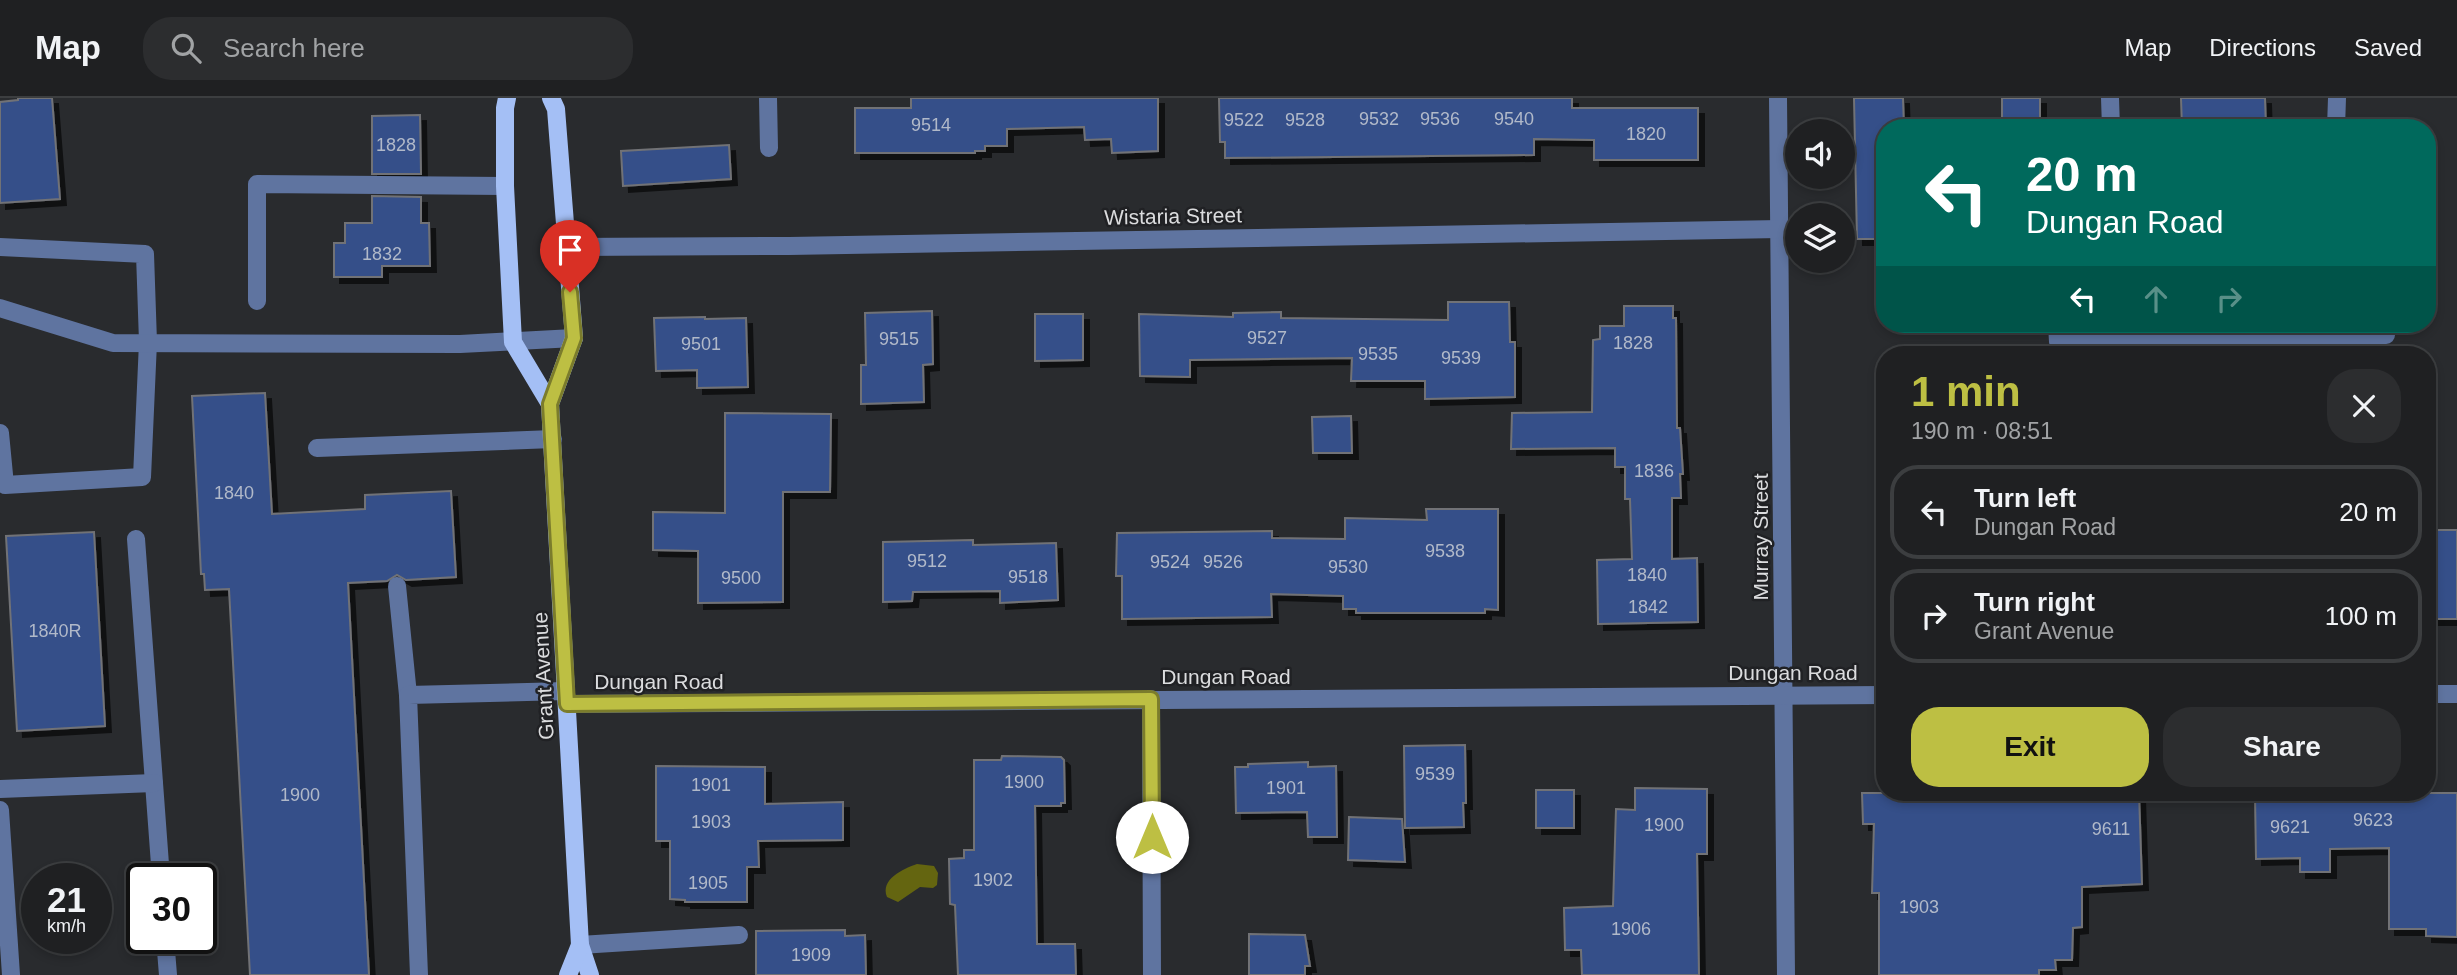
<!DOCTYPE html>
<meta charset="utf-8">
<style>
body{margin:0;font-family:Arial,sans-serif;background:#2c2d2f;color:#f1f3f6;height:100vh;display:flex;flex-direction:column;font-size:26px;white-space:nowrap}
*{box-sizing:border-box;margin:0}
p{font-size:23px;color:#a1a3a5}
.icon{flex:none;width:38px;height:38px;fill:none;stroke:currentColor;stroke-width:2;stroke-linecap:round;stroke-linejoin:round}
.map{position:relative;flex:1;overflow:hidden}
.side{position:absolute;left:1876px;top:248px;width:560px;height:455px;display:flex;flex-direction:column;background:#1f2022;border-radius:28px;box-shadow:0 4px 10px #0003,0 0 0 2px #3c3e40}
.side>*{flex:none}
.banner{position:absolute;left:1876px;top:21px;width:560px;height:214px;border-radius:28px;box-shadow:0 4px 10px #0003,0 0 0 2px #3c3e40;background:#00695c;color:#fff;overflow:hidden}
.buttons{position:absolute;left:1785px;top:21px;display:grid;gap:14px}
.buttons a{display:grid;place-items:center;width:70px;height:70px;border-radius:50%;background:#1f2022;box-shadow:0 4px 10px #0003,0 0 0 2px #3c3e40;font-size:35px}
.speed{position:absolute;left:21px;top:765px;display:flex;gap:14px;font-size:35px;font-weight:700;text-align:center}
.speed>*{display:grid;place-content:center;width:91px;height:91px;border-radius:50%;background:#1f2022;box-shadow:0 4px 10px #0003,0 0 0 2px #3c3e40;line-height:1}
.speed small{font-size:18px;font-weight:400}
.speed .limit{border:4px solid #111;border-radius:10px;background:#fff;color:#111}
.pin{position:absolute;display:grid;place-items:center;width:60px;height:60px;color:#fff;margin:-72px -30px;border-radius:50% 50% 50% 0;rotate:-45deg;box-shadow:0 0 7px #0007}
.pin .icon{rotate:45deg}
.me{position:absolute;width:77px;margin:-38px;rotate:0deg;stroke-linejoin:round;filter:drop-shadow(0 0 5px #0008)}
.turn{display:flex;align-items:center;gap:24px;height:147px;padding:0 35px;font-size:32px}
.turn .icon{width:91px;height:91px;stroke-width:2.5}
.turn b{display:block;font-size:49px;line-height:60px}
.lanes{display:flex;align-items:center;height:66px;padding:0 35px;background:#0003;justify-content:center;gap:35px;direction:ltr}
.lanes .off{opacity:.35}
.round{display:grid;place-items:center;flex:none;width:74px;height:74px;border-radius:28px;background:#2c2d2f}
.headline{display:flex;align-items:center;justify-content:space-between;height:119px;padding:0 35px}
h1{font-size:42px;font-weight:600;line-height:52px;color:#bdbf43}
.primary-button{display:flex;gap:14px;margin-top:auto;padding:14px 35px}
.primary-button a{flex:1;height:80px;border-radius:28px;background:#bdbf43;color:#111;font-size:28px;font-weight:600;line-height:80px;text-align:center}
.primary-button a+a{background:#2c2d2f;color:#f1f3f6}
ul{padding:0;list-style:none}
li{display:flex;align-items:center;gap:21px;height:94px;margin:0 14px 10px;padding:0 21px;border:4px solid #3c3e40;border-radius:28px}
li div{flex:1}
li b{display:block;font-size:26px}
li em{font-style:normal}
header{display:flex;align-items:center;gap:42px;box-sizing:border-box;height:98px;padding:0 35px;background:#1f2022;border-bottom:2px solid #3c3e40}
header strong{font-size:33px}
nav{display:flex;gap:38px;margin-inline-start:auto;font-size:24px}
.search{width:490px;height:63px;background:#2c2d2f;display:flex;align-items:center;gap:18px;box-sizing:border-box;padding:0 24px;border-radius:28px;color:#a1a3a5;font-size:26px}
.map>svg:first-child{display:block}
</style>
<header>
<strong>Map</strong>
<div class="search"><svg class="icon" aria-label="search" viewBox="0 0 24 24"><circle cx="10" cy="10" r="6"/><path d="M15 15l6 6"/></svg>Search here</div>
<nav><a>Map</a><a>Directions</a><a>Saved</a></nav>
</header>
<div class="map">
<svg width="2457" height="877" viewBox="0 0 2457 877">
<defs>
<filter id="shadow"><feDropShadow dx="6" dy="6" stdDeviation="0" flood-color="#0009"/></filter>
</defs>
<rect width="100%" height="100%" fill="#292b2e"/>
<path fill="#646510" d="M 917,766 L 934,768 L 938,775 L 937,787 L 933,790 L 920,789 L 898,804 L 887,799 C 880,781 903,771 917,766 Z"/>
<g fill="#344f89" stroke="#717276" stroke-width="2" filter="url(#shadow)">
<polygon points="18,0 52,0 60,101 0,105 0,4 18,2"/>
<polygon points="911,0 1158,0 1158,53 1112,55 1111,41 1085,42 1084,29 1007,31 1007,48 985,48 985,53 975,53 975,55 855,55 855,10 911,10"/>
<polygon points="1219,0 1572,0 1572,10 1698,10 1698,62 1594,62 1594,42 1534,41 1534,57 1225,60 1225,44 1220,44"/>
<polygon points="1854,0 1903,0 1904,30 1885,30 1885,141 1857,141"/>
<rect x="2002" y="0" width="38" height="30"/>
<polygon points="2181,0 2265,0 2266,30 2182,30"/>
<polygon points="420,17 421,76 372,76 372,18"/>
<polygon points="729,47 731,81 623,88 621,53"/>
<polygon points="372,98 421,99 421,125 429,125 430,168 382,168 382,179 334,179 334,145 345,145 345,125 372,125"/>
<polygon points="1448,204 1509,204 1510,244 1515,244 1515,299 1425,301 1425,283 1351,283 1352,260 1190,262 1190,279 1140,278 1139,216 1233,219 1233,215 1281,214 1281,220 1448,222"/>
<polygon points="1624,208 1673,208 1673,220 1676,220 1677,330 1680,330 1683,376 1680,376 1681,400 1672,400 1672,461 1697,460 1698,524 1598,526 1597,462 1632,461 1630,401 1625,401 1625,369 1615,369 1615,350 1511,351 1512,315 1592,314 1593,242 1600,241 1600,228 1624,228"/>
<polygon points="932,213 933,266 923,267 924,304 861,306 861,267 866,267 865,215"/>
<polygon points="1035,216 1083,216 1083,262 1035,263"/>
<polygon points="705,219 705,221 746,220 748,289 697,290 697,272 656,273 654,220"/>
<polygon points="265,295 272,416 365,411 365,397 451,393 456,479 406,482 397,477 387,483 348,485 369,877 250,877 229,491 205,492 204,476 201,476 192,298"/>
<polygon points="725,315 831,316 830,394 783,394 783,504 698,505 698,453 653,452 653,414 725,415"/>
<polygon points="1351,318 1352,355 1313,355 1312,319"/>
<polygon points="1426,411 1498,411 1498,512 1485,511 1485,515 1356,515 1356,511 1343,511 1343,498 1271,496 1272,519 1122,521 1122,478 1116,478 1117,435 1272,433 1272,440 1345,441 1345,420 1427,422"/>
<rect x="2427" y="432" width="30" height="89"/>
<polygon points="94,434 105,628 17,633 6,438"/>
<polygon points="973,442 973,447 1056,445 1058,502 1000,505 1000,493 913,494 912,503 883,504 883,444"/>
<polygon points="1465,647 1466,705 1463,705 1464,729 1405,730 1404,648"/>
<polygon points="1002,658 1061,659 1064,662 1065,705 1061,705 1061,708 1035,708 1037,846 1075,846 1076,877 958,877 955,807 950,806 949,761 964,760 964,752 974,752 974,662 1001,662"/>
<polygon points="1308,664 1308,669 1336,668 1337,739 1308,739 1307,714 1236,715 1235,669 1248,669 1248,666"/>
<polygon points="656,668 765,669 765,706 843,704 843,742 758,743 759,769 747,769 747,804 685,804 685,802 670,801 670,743 656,743"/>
<polygon points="1635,690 1707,691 1707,756 1697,756 1699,877 1582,877 1581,852 1565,852 1564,810 1613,808 1616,711 1635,712"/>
<rect x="1536" y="692" width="38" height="38"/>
<polygon points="1862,695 2139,695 2142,786 2082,789 2082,829 2073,830 2072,862 2055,862 2056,872 2039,872 2039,877 1879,877 1879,795 1872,795 1874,726 1863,726"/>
<polygon points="2272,695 2457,695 2457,839 2426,838 2426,831 2389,831 2389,750 2330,751 2330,774 2300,774 2300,760 2256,761 2255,697 2272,697"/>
<polygon points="1349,719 1402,721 1405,764 1348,762"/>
<polygon points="845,832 845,838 865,837 866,877 756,877 756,833"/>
<polygon points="1249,836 1305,837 1310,868 1305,868 1305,877 1249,877"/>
</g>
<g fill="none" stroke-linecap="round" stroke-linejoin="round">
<g stroke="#5f74a0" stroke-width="18">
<polyline points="768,0 769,50"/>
<polyline points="1778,0 1786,877"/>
<polyline points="2110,0 2111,30"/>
<polyline points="2336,30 2337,0"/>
<polyline points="0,149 145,156 148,244 142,379 5,387 0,335"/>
<polyline points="567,149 789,148 1781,131"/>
<polyline points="257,203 257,86 505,88"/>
<polyline points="0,210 113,245 460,246 574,240"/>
<polyline points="2057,226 2058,244 2386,237 2386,226"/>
<polyline points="317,350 553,341"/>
<polyline points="136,441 161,780"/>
<polyline points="397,488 408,597"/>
<polyline points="2427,596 2457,596"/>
<polyline points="1151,601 1152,877"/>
<polyline points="567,606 1885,597"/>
<polyline points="0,691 154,685"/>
<polyline points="0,712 11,877"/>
<polyline points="165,840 168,877"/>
<polyline points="580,847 739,837"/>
<polyline points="419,877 408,597 566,593"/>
</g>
<g stroke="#a4bff5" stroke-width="18">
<polyline points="507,0 505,10 505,88 513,244 550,306"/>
<polyline points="551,0 556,11 574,240 550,306 580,847 590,877"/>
<polyline points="568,877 580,847"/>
</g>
</g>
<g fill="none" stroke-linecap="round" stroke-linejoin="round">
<g stroke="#7b7c2c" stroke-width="18">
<polyline id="route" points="570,194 574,240 550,306 567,606 1151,601 1152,739"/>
</g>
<use href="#route" stroke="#bdbf43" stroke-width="12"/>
</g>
<g text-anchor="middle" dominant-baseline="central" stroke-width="5" stroke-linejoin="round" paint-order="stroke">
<g font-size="18" fill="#b1b9c9">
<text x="1379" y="21">9532</text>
<text x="1440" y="21">9536</text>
<text x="1514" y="21">9540</text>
<text x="1244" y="22">9522</text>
<text x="1305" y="22">9528</text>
<text x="931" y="27">9514</text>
<text x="1646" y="36">1820</text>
<text x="396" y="47">1828</text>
<text x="382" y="156">1832</text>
<text x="1267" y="240">9527</text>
<text x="899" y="241">9515</text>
<text x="1633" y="245">1828</text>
<text x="701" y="246">9501</text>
<text x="1378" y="256">9535</text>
<text x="1461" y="260">9539</text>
<text x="1654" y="373">1836</text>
<text x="234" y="395">1840</text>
<text x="1445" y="453">9538</text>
<text x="927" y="463">9512</text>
<text x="1170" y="464">9524</text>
<text x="1223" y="464">9526</text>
<text x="1348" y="469">9530</text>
<text x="1647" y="477">1840</text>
<text x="1028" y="479">9518</text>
<text x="741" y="480">9500</text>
<text x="1648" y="509">1842</text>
<text x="55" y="533">1840R</text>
<text x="1435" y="676">9539</text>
<text x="1024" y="684">1900</text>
<text x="711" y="687">1901</text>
<text x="1286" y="690">1901</text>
<text x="300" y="697">1900</text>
<text x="2373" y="722">9623</text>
<text x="711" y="724">1903</text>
<text x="1664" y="727">1900</text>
<text x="2290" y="729">9621</text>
<text x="2111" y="731">9611</text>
<text x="993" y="782">1902</text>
<text x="708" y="785">1905</text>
<text x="1919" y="809">1903</text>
<text x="1631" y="831">1906</text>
<text x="811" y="857">1909</text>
</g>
<g font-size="21" fill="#dbdcde" stroke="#202124">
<text transform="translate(1173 118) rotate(-1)">Wistaria Street</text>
<text transform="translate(1760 439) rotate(-90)">Murray Street</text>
<text x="1793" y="574">Dungan Road</text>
<text transform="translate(543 578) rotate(-93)">Grant Avenue</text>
<text x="1226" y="578">Dungan Road</text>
<text x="659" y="583">Dungan Road</text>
</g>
</g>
</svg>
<div class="buttons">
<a><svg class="icon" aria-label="sound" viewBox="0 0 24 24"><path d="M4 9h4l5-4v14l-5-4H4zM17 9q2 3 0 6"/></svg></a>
<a><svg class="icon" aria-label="layers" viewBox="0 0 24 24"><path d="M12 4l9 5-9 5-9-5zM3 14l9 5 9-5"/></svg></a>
</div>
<div class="speed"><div>21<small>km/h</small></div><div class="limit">30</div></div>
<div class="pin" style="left:570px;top:194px;background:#d93025"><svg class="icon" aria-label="arrive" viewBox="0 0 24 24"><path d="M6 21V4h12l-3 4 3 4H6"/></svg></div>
<svg class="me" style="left:1152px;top:739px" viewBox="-20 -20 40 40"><circle r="19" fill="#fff"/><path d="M0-13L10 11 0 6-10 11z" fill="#bdbf43"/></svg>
<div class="banner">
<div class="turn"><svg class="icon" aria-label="left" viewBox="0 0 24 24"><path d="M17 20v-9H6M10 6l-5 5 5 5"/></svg><div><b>20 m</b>Dungan Road</div></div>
<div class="lanes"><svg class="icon" aria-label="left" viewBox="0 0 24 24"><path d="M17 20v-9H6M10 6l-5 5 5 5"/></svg><svg class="icon off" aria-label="ahead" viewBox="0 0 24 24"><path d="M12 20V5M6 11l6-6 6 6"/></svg><svg class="icon off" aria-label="right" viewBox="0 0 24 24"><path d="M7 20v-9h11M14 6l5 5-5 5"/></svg></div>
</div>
<section class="side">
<div class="headline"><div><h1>1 min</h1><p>190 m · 08:51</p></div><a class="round"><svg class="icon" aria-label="close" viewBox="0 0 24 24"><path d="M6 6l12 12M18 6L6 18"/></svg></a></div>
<ul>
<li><svg class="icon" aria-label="left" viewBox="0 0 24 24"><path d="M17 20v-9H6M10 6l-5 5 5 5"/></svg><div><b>Turn left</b><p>Dungan Road</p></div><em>20 m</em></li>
<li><svg class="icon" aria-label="right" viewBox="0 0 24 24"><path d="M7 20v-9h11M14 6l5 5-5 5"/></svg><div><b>Turn right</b><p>Grant Avenue</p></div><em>100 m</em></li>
</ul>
<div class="primary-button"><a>Exit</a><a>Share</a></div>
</section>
</div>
